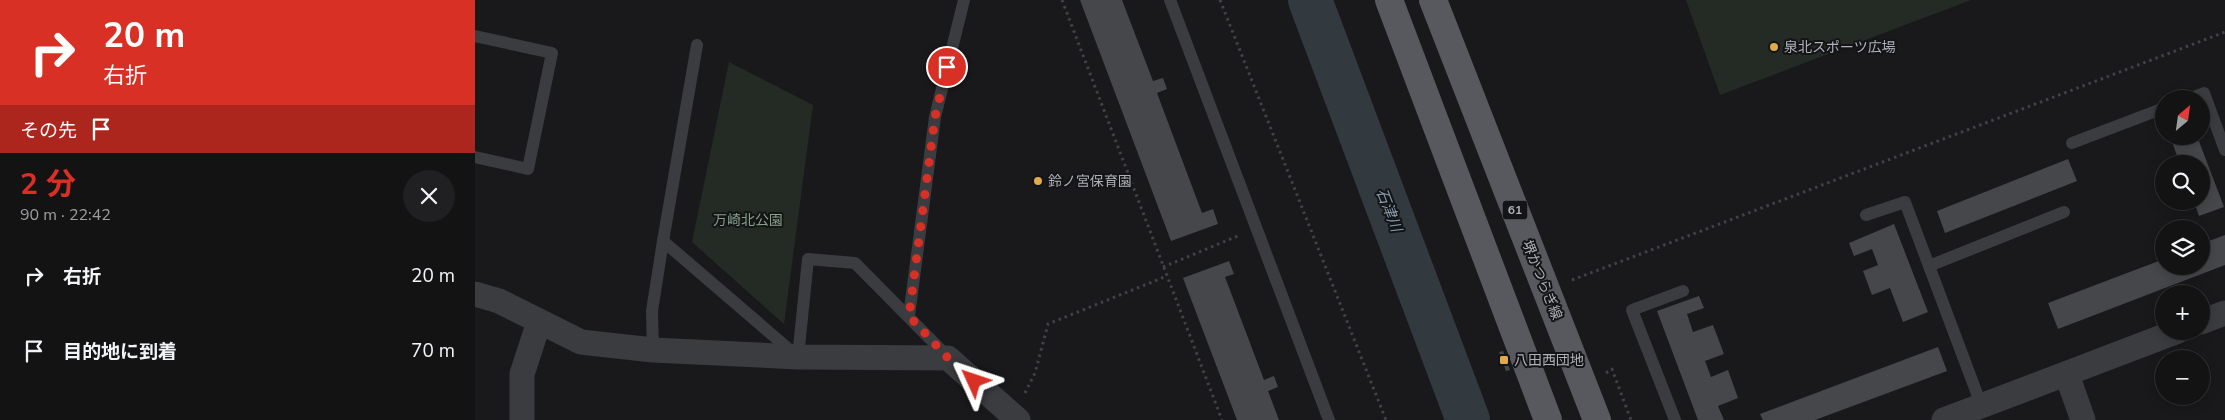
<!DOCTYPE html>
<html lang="ja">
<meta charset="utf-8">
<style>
body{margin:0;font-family:"Nunito Sans","Noto Sans JP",sans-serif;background:#202022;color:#f1f3f6;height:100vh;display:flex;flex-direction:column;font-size:19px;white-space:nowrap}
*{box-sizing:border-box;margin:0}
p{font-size:16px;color:#9d9ea0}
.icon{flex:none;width:28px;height:28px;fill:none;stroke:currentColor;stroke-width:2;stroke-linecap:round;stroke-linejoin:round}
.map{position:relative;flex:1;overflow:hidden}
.panel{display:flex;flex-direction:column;background:#131314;width:475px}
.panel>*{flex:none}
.top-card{background:#d93025;color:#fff;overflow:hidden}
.needle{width:32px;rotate:29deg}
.buttons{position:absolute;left:1680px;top:90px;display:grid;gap:10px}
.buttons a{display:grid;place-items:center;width:55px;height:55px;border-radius:50%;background:#131314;box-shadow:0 2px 12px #0003,0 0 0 1px #323234;font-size:25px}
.pin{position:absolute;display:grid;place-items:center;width:42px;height:42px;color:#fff;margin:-21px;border:2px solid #fff;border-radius:50%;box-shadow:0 1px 5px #0007}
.me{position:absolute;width:55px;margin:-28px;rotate:312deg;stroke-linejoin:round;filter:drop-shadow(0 0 4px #0008)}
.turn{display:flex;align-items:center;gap:18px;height:105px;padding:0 20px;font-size:22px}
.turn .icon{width:65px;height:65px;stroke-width:2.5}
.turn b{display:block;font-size:35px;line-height:42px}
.then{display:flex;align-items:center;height:48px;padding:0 20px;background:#0003;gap:10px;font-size:19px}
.round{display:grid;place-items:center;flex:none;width:52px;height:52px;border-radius:26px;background:#202022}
.headline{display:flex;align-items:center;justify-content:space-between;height:85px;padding:0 20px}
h1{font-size:30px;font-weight:700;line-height:38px;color:#d93025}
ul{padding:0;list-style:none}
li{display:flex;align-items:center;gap:15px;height:75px;padding:0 20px}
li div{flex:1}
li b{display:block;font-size:19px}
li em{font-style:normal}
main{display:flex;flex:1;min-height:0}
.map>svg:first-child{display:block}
</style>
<main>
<section class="panel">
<div class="top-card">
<div class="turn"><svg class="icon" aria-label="right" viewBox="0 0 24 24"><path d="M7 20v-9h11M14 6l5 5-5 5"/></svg><div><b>20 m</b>右折</div></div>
<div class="then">その先<svg class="icon" aria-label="arrive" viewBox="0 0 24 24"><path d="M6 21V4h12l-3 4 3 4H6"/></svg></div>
</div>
<div class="headline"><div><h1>2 分</h1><p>90 m · 22:42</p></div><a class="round"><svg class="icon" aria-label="close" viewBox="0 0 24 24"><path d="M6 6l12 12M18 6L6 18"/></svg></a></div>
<ul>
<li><svg class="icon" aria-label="right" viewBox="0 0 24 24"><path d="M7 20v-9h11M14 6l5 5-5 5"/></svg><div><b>右折</b></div><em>20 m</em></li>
<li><svg class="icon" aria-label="arrive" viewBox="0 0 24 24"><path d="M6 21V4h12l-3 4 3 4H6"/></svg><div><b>目的地に到着</b></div><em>70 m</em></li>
</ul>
</section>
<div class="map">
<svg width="1750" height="420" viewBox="0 0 1750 420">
<rect width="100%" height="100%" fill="#19191b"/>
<g fill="#242b24">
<polygon points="1211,0 1496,0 1245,95"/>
<polygon points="254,62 338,105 309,324 217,242"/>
</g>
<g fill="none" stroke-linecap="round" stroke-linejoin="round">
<polyline stroke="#323a40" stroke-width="44" points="835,0 993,420"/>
</g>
<g fill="#46474b">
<polygon points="605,0 647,0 678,81 688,78 692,89 682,93 727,213 738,209 743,224 696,241"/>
<polygon points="1695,136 1722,136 1749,207 1724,216 1719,201 1726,201 1726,164 1705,164"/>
<polygon points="1593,159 1602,181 1470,233 1462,211"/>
<polygon points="1419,224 1453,312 1428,322 1415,288 1397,295 1388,271 1403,265 1397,249 1379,256 1374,243"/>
<polygon points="1750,235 1750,265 1583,329 1573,303 1689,259 1689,266 1726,266 1726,244"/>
<polygon points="754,261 759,274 750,277 789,380 799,376 803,387 793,391 804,420 762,420 708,278"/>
<polygon points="1224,296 1229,308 1212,314 1218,332 1238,325 1249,354 1230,361 1236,377 1253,370 1263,398 1243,406 1249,420 1223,420 1182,311"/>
<polygon points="1463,347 1472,371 1340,420 1288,420 1285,414"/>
<polygon points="1028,351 1035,370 1031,371 1024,352"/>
</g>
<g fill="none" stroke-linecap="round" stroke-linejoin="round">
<g stroke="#414247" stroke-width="3" stroke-dasharray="2.5 4" stroke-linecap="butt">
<polyline points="587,0 747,420"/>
<polyline points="745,0 911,420"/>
<polyline points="688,267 765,235"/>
<polyline points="1097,280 1750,32"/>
<polyline points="1131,373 1137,369 1156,420"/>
<polyline points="550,393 560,373 573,324 692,276"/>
</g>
<g stroke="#3b3c40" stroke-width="12">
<polyline points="695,0 854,420"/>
<polyline points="0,36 77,53 53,169 0,157"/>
<polyline points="1713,99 1729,93 1750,150"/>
<polyline points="1597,143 1689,108"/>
<polyline points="1391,215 1430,202 1507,407"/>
<polyline points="188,241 323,357 333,259 380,263 472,356"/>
<polyline points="1454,266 1589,212"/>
<polyline points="434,316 460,117 489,0"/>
<polyline points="178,350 177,311 188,241 222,45"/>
<polyline points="1200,420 1157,310 1208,291"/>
</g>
<g stroke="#3b3c40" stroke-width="25">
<polyline points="0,294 24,301 106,342 178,350 323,357 473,358 543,420"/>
<polyline points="1726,322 1750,313"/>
<polyline points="1592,375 1608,420"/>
<polyline points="47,420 47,374 64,322"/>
<polyline points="1469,420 1703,331"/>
</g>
<g stroke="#57595e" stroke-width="28">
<polyline points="914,0 1073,420"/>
<polyline points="958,0 1122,420"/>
</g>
</g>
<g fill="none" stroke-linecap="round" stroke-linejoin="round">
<polyline stroke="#d93025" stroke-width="9" stroke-dasharray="0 16.2" points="472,67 460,117 434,316 473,358 499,381"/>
</g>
<g fill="#e1ab4b" stroke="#141416" stroke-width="2">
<circle cx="1299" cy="47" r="5"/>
<circle cx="563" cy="181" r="5"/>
<rect x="1024" y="355" width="10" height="10" rx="2.5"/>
</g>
<g text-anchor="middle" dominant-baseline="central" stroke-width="4" stroke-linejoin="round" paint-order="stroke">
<rect fill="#141416" stroke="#7f8288" stroke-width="1" x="1027.5" y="200.5" width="25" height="19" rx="4"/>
<g font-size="12" font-weight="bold" fill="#adb1b9">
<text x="1040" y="210">61</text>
</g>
<g font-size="14" fill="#adb1b9" stroke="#141416" text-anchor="start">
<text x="1309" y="47">泉北スポーツ広場</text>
<text x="573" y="181">鈴ノ宮保育園</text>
<text x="1039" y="360">八田西団地</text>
</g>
<g font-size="14" fill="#86a287" stroke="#141416">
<text x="273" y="220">万崎北公園</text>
</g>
<g font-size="14" fill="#adb1b9" stroke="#141416">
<text transform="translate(1067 280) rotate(68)">堺かつらぎ線</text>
</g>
<g font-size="15" font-style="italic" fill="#889fb1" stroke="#141416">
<text transform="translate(914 210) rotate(69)">石津川</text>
</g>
</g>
</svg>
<div class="buttons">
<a><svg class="needle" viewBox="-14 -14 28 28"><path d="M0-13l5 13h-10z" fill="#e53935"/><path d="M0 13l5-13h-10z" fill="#9d9ea0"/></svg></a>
<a><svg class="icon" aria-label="search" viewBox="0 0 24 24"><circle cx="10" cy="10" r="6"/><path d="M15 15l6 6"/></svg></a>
<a><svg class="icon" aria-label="layers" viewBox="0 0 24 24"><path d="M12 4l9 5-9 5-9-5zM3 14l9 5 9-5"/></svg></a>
<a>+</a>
<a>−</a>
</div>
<div class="pin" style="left:472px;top:67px;background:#d93025"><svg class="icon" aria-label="arrive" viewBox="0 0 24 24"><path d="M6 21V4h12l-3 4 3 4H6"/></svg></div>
<svg class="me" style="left:499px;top:381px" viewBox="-20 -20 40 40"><path d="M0-17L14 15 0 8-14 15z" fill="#d93025" stroke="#fff" stroke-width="4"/></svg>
</div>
</main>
